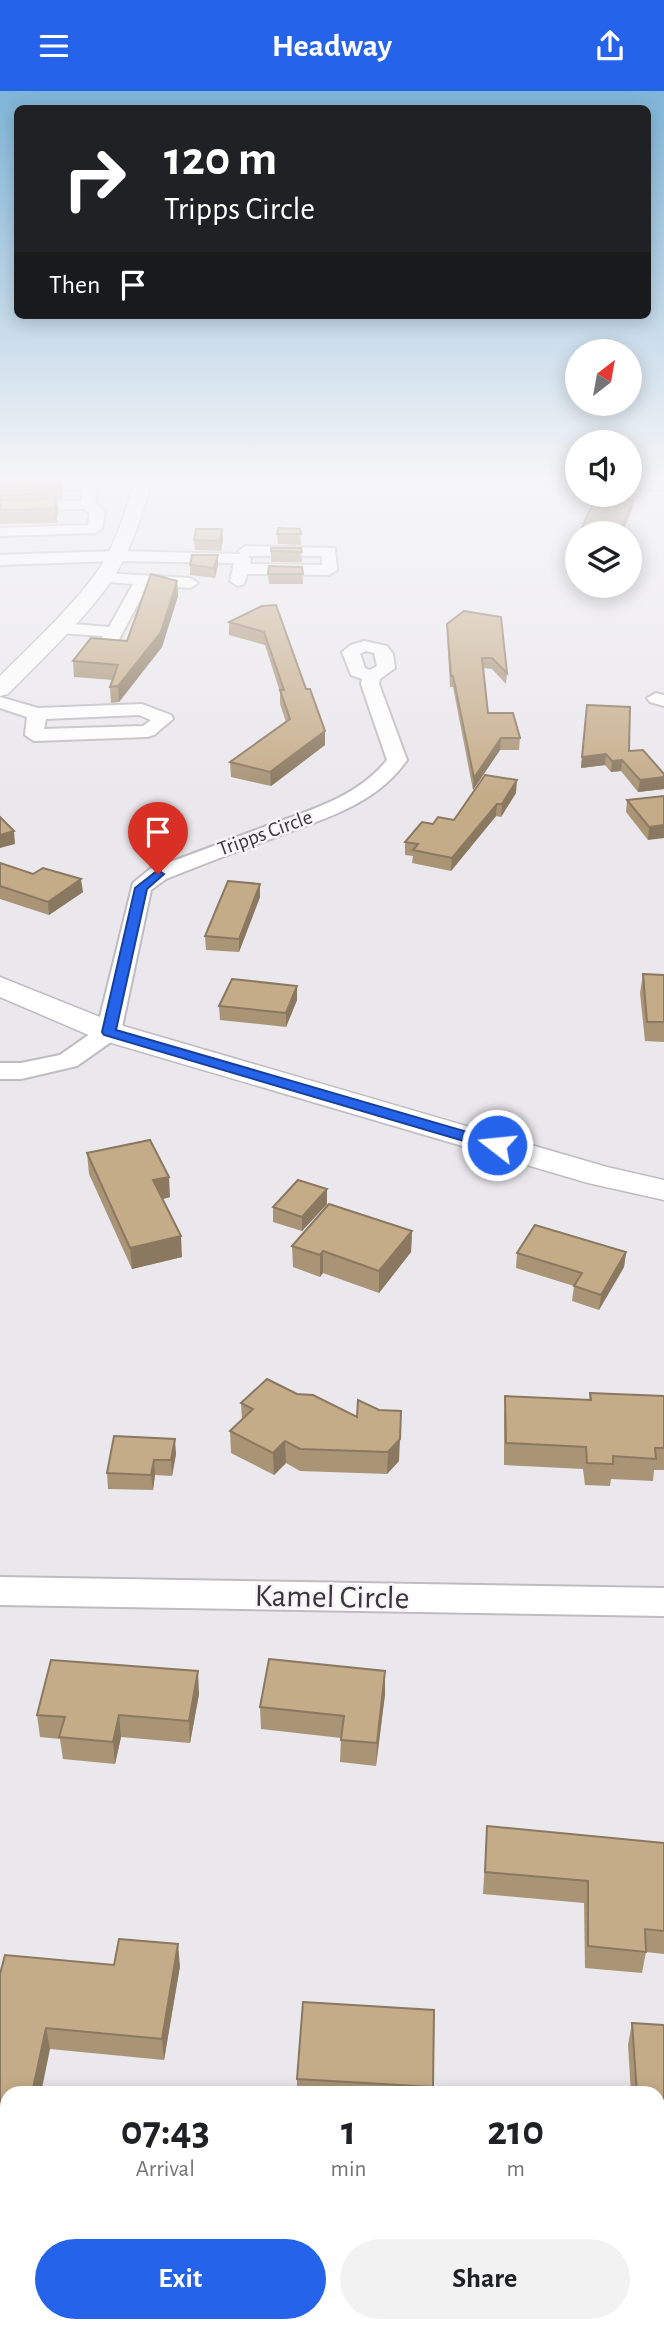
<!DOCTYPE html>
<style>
body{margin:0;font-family:"Alegreya Sans",sans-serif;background:#f2f2f2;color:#202124;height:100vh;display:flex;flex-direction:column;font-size:26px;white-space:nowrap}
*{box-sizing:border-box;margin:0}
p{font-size:23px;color:#757577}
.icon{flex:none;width:38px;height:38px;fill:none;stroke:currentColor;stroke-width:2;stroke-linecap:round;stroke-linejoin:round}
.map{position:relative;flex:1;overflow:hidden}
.drawer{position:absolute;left:0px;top:1995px;width:665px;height:247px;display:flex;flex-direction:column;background:#fff;border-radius:21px 21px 0 0;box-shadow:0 4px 18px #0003}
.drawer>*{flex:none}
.banner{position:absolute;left:14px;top:14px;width:637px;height:214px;border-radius:10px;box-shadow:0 4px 18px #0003;background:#202124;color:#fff;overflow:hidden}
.needle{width:46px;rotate:31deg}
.tools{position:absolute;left:565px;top:248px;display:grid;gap:14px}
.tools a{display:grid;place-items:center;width:77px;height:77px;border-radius:50%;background:#fff;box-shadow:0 4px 18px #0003;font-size:35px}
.pin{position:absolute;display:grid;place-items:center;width:60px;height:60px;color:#fff;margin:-72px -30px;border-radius:50% 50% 50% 0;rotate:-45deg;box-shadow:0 0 7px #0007}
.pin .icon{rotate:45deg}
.me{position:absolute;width:77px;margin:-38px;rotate:286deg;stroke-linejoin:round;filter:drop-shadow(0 0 5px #0008)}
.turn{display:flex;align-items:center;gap:24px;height:147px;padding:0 35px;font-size:32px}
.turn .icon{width:91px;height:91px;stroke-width:2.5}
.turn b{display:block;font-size:49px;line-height:60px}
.then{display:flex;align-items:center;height:66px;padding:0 35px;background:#0003;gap:14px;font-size:26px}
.eta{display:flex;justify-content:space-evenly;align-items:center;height:119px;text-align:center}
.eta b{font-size:42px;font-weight:700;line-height:49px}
.action{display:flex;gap:14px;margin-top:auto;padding:14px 35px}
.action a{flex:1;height:80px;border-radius:42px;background:#2563eb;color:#fff;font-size:28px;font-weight:700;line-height:80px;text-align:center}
.action a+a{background:#f2f2f2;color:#202124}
header{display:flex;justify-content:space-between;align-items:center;height:91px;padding:0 35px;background:#2563eb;color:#fff;font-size:32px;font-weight:700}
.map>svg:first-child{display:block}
</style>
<header><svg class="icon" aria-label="menu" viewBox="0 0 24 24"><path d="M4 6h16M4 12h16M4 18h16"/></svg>Headway<svg class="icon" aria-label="share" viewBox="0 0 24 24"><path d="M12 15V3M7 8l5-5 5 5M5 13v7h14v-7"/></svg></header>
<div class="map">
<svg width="664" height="2241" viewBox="0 0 664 2241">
<rect width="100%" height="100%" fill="#eae8ed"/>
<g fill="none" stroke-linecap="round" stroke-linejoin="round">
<g stroke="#bebcc1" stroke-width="4">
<g id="minor">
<path d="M 0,390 C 22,390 83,383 98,397 L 95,412 L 105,420 L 102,438 L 95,442 L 0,445 L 0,437 L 88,434 L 90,422 L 84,418 L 0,420 L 0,412 L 81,410 L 83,399 L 0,396 Z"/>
<polygon points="630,390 664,391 664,399 630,397"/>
<path d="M 246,455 L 335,457 L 337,479 L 329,484 L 247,483 L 244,493 L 238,495 L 230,490 L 234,472 L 114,470 L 0,474 L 0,464 L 114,460 L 241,463 L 238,460 ZM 248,465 L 322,465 L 322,474 L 250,473 L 251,468 Z"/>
<polygon points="102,482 190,487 198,492 190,497 148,494 115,556 106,561 97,556 103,545 59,542 51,537 59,532 109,536 133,493 96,490 94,487 96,484"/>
<path d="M 364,550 L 387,555 L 393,563 L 395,577 L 380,588 L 379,593 L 407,669 C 375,715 322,728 273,747 C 237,760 201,774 166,788 L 151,799 L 121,941 L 118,946 L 77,975 L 21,988 L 0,988 L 0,972 L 21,972 L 60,964 L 97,938 L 133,792 L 150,778 C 187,765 224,751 261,737 C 306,720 356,708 387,669 L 361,593 L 362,588 L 351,584 L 342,561 L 351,554 ZM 366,560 L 374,562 L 377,575 L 370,579 L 365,577 L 360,563 Z"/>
<polygon points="656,602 664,604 664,615 650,611 647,607"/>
<path d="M 0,606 L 38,617 L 142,613 L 171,624 L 173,628 L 154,644 L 147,646 L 34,650 L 25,644 L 27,626 L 0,617 ZM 139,624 L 151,629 L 143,635 L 44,638 L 46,628 Z"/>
<polygon points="0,1486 664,1497 664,1525 0,1514"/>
<rect x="0" y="2179" width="7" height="48"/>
<polygon points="658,2188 664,2188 664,2238 651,2235 658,2235"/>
</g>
</g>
<g stroke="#bebcc1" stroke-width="3">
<g id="major">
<path d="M 134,390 L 152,390 C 143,422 133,453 117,481 C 92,522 42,568 8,603 L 0,605 L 0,585 C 33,552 69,519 97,481 C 116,454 125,421 134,390 Z"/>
<polygon points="0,886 120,934 607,1076 664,1089 664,1109 588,1092 98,948 0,906"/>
</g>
</g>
<use href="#minor" fill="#fff" fill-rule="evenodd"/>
<use href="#major" fill="#fff" fill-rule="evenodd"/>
</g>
<g fill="#a99476">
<polygon points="0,390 61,391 62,401 61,408 57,408 58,421 56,432 0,433"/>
<polygon points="300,438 301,454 278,453 277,443"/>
<polygon points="578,446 578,480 568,474 569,463"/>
<polygon points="223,448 221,460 195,459 194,449"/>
<polygon points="271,457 301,457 302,471 271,471"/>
<polygon points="190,474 218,474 215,487 190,484"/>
<polygon points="302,476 303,493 269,493 268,483"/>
<polygon points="177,490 178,505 162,556 119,611 111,612 110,596 113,589 74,586 73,570 127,550"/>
<polygon points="262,515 325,654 271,695 231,686 230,671 286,631 280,613 280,601 265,554 229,544 229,531"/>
<polygon points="464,520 507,582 506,593 492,578 483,577 488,622 520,647 519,659 500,659 473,699 453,596 450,596 447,543 447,533"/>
<polygon points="587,614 629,660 664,683 664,698 638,701 621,680 611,681 605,674 581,677"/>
<polygon points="516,702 501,726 496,725 451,780 412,772 413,765 405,764 405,751 433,733 454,729"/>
<polygon points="664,705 648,749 626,721 627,709"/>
<polygon points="0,772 83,801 49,824 0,808"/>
<polygon points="260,793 260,806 239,861 206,859 205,845"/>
<polygon points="643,883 664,884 664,951 645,950 640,902"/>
<polygon points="297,895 297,909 286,936 220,929 219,915"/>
<polygon points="87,1062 170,1106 163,1108 182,1166 132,1178 89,1083"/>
<polygon points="327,1098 327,1113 302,1140 273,1131 273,1116"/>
<polygon points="412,1140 411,1161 379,1202 323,1182 320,1186 293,1176 292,1155"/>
<polygon points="626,1161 624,1176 599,1219 572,1210 574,1195 516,1177 517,1162"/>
<polygon points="590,1302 664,1305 664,1379 654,1379 653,1390 611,1388 610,1395 585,1394 583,1378 504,1374 504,1327 505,1305 589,1309"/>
<polygon points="297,1303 313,1304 399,1370 387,1383 300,1380 286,1372 274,1384 231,1362 230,1340 242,1329 241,1312"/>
<polygon points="176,1363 172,1385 155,1384 153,1399 108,1398 107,1382"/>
<polygon points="385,1580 385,1603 376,1675 340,1671 341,1647 261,1638 260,1616"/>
<polygon points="199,1603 190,1652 121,1646 115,1673 63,1668 60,1648 40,1646 37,1624"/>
<polygon points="487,1735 664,1752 664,1863 646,1861 642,1882 585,1877 584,1812 483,1803"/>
<polygon points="114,1874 180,1875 164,1969 50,1958 7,2002 7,2045 0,2045 0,1883"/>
<polygon points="632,1932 664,1934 664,2093 658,2093 658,2002 631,2002 628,1954"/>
<polygon points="297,1988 433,1996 432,2002 297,2002"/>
</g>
<g fill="#8a7860">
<polygon points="61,391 62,401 61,408 60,398"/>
<polygon points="57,407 58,421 56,432 55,418"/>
<polygon points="633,409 632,419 622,443 619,443"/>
<polygon points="222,438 223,448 221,460 220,450"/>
<polygon points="218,464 218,474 215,487 214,477"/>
<polygon points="177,490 178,505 162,556 119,611 118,595"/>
<polygon points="325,640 325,654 271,695 270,681"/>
<polygon points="501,647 500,659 473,699 474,687"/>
<polygon points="606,663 605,674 581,677 582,666"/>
<polygon points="622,669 621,680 611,681 612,670"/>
<polygon points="664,686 664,698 638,701 640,689"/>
<polygon points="517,689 516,702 501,726 502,713"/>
<polygon points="497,713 496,725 451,780 452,767"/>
<polygon points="664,734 664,747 648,749 649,736"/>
<polygon points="14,740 15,753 0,757 0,744"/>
<polygon points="81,788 83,801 49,824 48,811"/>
<polygon points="260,793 260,806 239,861 239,848"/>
<polygon points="297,895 297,909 286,936 286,922"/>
<polygon points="169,1086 170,1106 155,1110 153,1089"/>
<polygon points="327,1098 327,1113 302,1140 302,1126"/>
<polygon points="412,1140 411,1161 379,1202 379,1180"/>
<polygon points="181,1145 182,1166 132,1178 130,1157"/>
<polygon points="323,1160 323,1182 320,1186 320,1164"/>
<polygon points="626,1161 624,1176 599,1219 601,1204"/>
<polygon points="175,1348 176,1363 172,1385 171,1369"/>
<polygon points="400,1348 399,1370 387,1383 388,1361"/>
<polygon points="285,1350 286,1372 274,1384 273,1362"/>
<polygon points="154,1369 155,1384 153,1399 151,1384"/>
<polygon points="198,1580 199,1603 190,1652 189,1630"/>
<polygon points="385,1580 385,1603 376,1675 377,1652"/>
<polygon points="119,1624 121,1646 115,1673 113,1651"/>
<polygon points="178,1853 180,1875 164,1969 162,1948"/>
<polygon points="46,1937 50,1958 41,2002 32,2002"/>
</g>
<g fill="#c5ac89" stroke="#8a7860" stroke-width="2">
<polygon points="0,390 25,390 61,391 60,398 0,400"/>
<polygon points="630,403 628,409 633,409 619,443 579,443 597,404"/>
<polygon points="57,407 55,418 0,419 0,409"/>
<polygon points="278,437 300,438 301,443 277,443"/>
<polygon points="196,438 222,438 220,450 194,449"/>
<polygon points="578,446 578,469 569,463"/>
<polygon points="271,457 301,457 302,461 271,460"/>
<polygon points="192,464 218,464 214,477 190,474"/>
<polygon points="269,475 302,476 303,483 268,483"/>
<polygon points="151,483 177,490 161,541 118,595 110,596 118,574 73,570 91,547 127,550"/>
<polygon points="276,514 306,598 310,598 325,640 270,681 230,671 290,628 280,599 284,599 264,541 229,531 262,515"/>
<polygon points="464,520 501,526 507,582 492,567 482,567 488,622 513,622 520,647 501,647 474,687 453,585 451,585 447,533"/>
<polygon points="587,614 630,616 629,660 643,659 664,683 664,686 640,689 622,669 612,670 606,663 582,666"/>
<polygon points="485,684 517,689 502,713 497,713 452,767 413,759 418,753 405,751 422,731 433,733 438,726 454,729"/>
<polygon points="664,705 664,734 649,736 627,709"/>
<polygon points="0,726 14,740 0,744"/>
<polygon points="0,772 33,783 43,777 81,788 48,811 0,795"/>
<polygon points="228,790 260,793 239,848 205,845"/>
<polygon points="643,883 664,884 664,931 647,931"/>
<polygon points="232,888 297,895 286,922 219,915"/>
<polygon points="150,1049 169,1086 153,1089 181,1145 130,1157 87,1062"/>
<polygon points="298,1089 327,1098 302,1126 273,1116"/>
<polygon points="329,1113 412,1140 379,1180 323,1160 320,1164 292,1155"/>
<polygon points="535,1134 626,1161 601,1204 574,1195 582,1182 517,1162"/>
<polygon points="267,1288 297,1303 313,1304 357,1326 358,1309 379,1319 401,1320 400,1348 388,1361 300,1358 285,1350 273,1362 230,1340 253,1318 241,1312"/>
<polygon points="590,1302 664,1305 664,1357 655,1357 656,1368 613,1365 613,1373 587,1372 586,1356 506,1352 505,1305 591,1309"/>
<polygon points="114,1345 175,1348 171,1369 154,1369 151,1384 107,1382"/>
<polygon points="269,1568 385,1580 377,1652 341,1649 344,1625 260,1616"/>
<polygon points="51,1569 198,1580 189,1630 119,1624 113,1651 59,1646 65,1626 37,1624"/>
<polygon points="487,1735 664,1752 664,1840 645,1838 646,1861 588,1855 588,1790 485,1781"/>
<polygon points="119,1848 178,1853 162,1948 46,1937 32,2002 7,2002 7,2025 0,2024 0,1883 5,1864 114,1874"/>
<polygon points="303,1911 434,1919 433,1996 297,1988"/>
<polygon points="632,1932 664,1934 664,2072 658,2072 658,2002 637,2002"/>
</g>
<linearGradient id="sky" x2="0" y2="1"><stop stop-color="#7fb5d8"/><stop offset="0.55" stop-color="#f6f5f7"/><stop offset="1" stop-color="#f6f5f7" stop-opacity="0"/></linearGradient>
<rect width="664" height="704" fill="url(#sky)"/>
<polygon fill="#2563eb" stroke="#184099" stroke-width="2" points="158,779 164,783 147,798 116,939 502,1051 504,1054 502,1058 491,1058 104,944 102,941 135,797"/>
<g text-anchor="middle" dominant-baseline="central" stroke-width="5" stroke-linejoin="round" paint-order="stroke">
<g font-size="21" fill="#383739" stroke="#f7f5fa">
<text transform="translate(265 742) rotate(-20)">Tripps Circle</text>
</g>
<g font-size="32" fill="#383739" stroke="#f7f5fa">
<text transform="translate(332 1506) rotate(1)">Kamel Circle</text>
</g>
</g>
</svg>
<div class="tools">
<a><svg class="needle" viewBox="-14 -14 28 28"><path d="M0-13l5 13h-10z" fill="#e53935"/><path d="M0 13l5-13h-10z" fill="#757577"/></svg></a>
<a><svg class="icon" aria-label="sound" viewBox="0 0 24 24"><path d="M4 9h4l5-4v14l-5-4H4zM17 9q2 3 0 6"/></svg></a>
<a><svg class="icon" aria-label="layers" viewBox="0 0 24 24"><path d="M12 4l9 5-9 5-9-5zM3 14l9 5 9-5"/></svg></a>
</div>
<div class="pin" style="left:158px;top:783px;background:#d93025"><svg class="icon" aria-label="arrive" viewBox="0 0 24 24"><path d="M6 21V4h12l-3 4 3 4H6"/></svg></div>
<svg class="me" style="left:497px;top:1054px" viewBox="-20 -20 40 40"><circle r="17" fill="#2563eb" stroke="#fff" stroke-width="3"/><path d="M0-11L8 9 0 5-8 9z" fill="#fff"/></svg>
<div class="banner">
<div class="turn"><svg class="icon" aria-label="right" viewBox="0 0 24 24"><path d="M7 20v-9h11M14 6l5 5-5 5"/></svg><div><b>120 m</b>Tripps Circle</div></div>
<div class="then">Then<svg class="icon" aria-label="arrive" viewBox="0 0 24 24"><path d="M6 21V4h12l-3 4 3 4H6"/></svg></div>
</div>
<section class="drawer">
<div class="eta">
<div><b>07:43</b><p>Arrival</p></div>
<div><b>1</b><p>min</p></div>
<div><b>210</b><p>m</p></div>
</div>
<div class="action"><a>Exit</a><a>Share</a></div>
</section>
</div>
